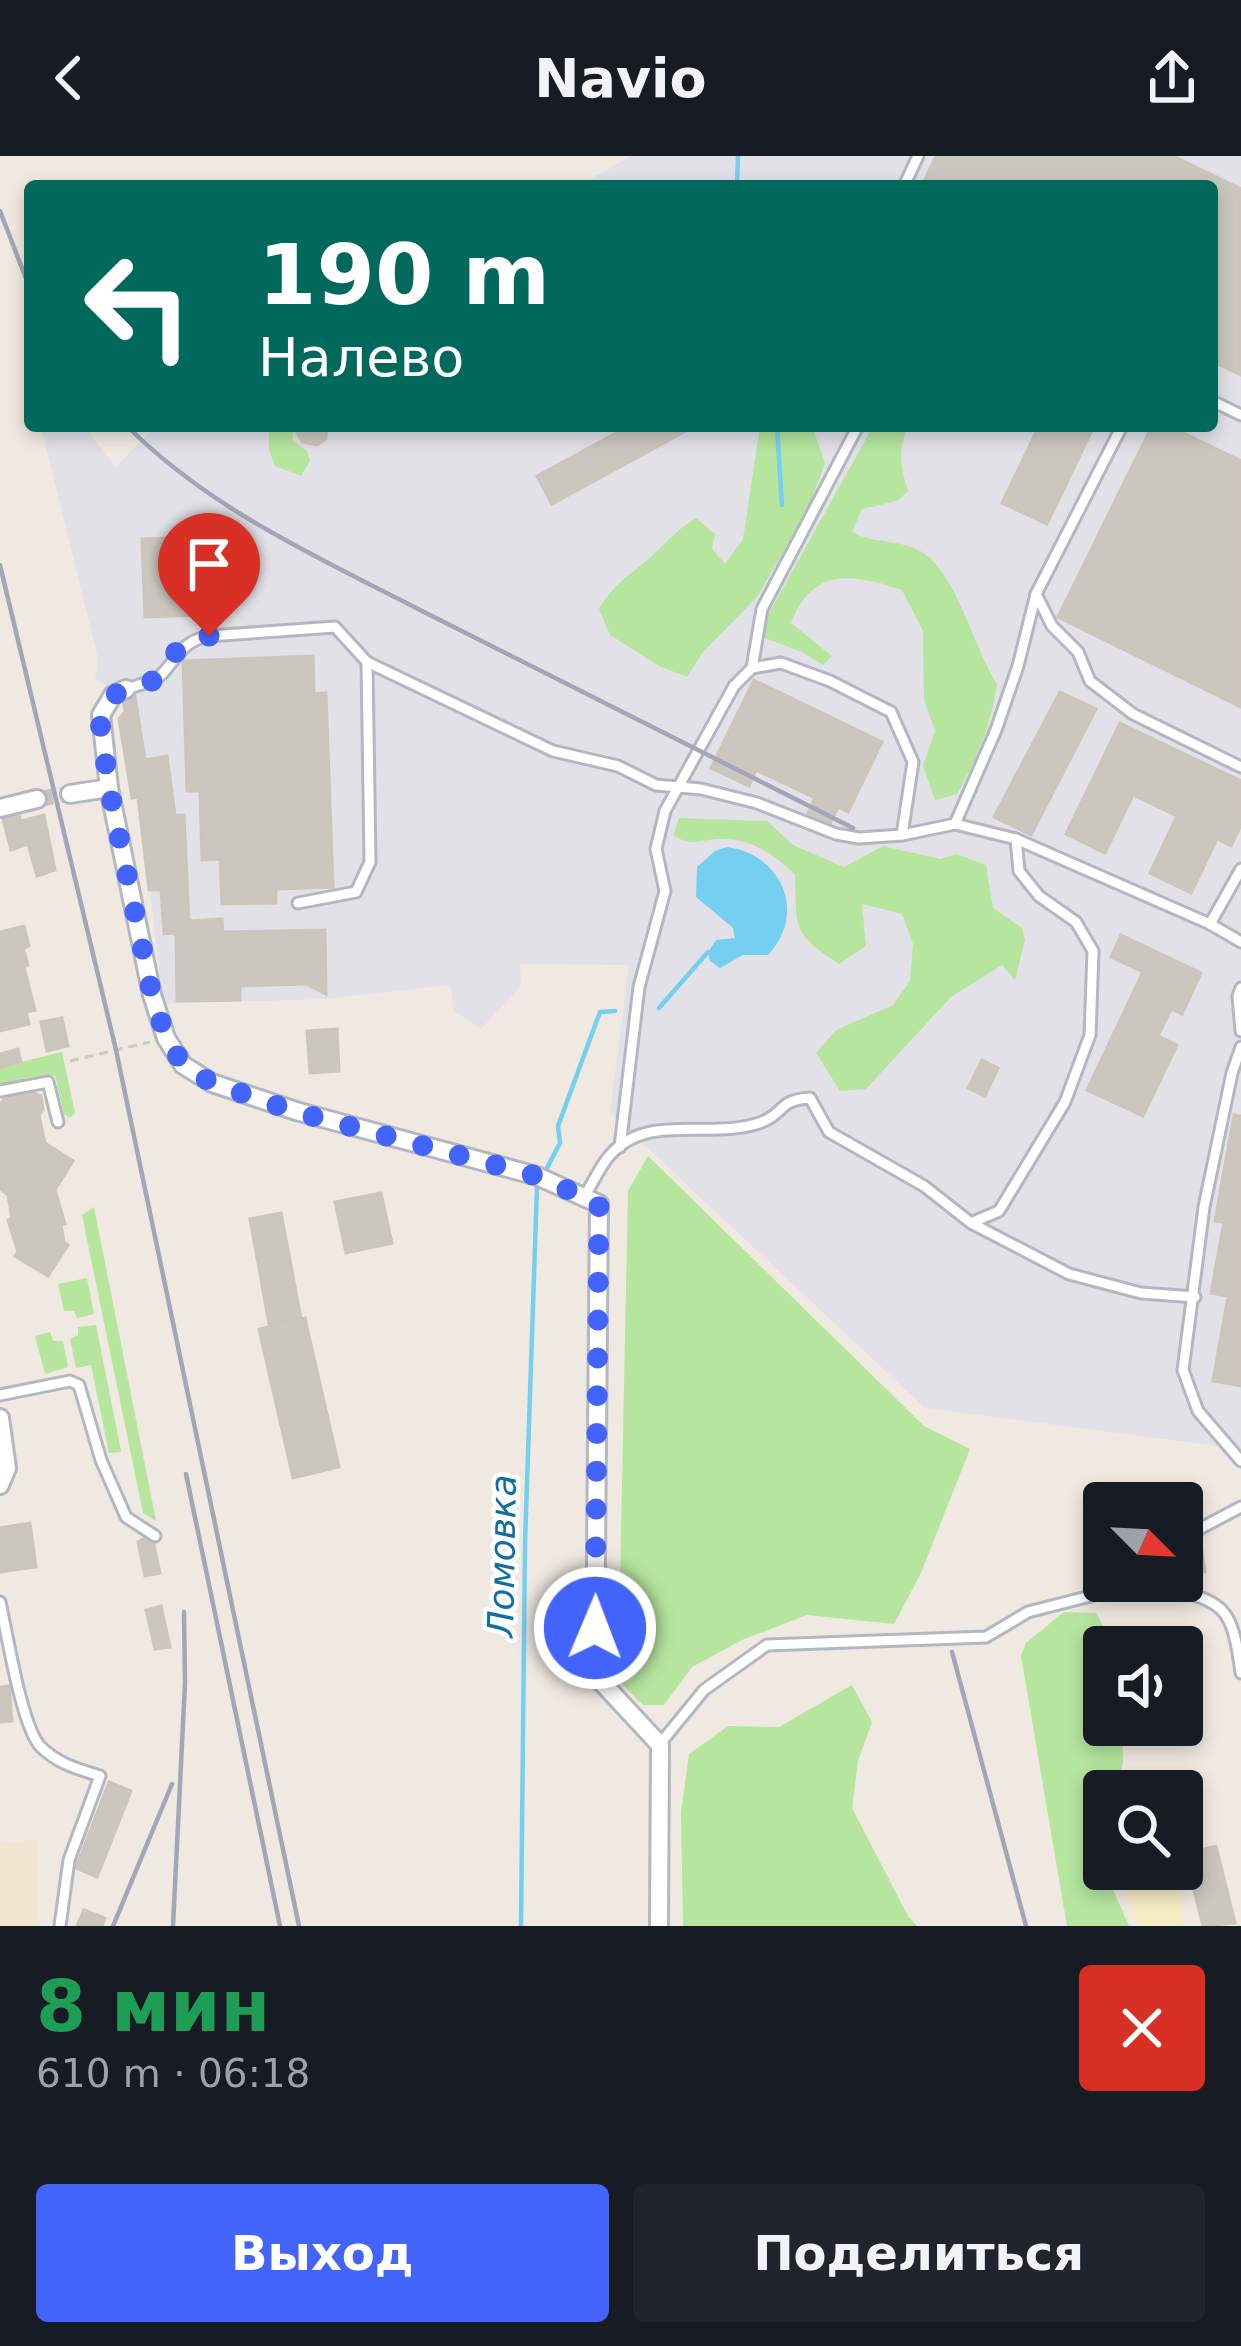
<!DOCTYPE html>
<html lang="ru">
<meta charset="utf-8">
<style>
body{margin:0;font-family:"DejaVu Sans",sans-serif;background:#20242c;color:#f1f3f6;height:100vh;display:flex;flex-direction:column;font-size:45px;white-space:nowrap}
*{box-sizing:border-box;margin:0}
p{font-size:39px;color:#9ea1a6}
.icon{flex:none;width:66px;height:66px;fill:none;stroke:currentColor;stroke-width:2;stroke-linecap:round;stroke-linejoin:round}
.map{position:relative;height:1770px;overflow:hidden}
.drawer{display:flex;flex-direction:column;background:#171b24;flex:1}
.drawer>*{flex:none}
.banner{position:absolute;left:24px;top:24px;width:1194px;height:252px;border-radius:12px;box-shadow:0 6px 18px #0003;background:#00695c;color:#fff;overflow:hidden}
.needle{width:78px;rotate:114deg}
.tools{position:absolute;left:1083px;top:1326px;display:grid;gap:24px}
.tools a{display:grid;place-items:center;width:120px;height:120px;border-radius:12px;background:#171b24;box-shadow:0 6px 18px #0003;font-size:60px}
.pin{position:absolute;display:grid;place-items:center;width:102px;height:102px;color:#fff;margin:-123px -51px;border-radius:50% 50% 50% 0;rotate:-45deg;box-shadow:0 0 12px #0007}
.pin .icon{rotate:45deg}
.me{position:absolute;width:132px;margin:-66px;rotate:1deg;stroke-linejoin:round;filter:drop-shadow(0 0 9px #0008)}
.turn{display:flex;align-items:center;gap:42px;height:252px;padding:0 36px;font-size:54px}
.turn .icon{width:156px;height:156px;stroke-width:2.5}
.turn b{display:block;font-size:84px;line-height:102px}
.round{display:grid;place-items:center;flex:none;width:126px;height:126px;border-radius:12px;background:#20242c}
.overview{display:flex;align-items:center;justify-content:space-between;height:204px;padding:0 36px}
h1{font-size:72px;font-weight:700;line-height:90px;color:#1e9e55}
.primary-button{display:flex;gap:24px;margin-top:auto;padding:24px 36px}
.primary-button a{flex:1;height:138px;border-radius:12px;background:#4264fb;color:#fff;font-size:48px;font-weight:700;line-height:138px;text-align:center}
.primary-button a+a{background:#20242c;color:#f1f3f6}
header{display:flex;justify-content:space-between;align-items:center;height:156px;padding:0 36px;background:#171b24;font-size:54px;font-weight:700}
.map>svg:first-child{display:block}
</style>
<header><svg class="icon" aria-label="back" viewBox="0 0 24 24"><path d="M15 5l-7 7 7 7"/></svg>Navio<svg class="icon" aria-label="share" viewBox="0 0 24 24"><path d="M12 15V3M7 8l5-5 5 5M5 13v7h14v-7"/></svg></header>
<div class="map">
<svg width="1241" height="1770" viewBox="0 0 1241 1770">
<rect width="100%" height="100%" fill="#efe9e1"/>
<polygon fill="#e3e1e8" points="631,0 1241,0 1241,1293 925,1252 610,957 629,809 520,808 521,830 481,873 454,855 450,829 324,843 163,848 126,528 105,529 95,523 98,503 41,270 84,270 116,311 155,270 1212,270 1212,30 578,30"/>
<polygon fill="#f0e6d1" points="37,1684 39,1770 0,1770 0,1687"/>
<g fill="#b6e59e">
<polygon points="269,270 295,270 292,284 307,295 310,305 301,320 275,310 269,294"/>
<path d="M 760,270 L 812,270 L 825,307 L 809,351 L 757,441 L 703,496 L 687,521 L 659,510 L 610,479 L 599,453 C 614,428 623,424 645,406 C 663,391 674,375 696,362 L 715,378 L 712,393 L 725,408 L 743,383 Z"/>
<path d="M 873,270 L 908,270 C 898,294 900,310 908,335 L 897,345 L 862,353 L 852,376 C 877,390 907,381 930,402 C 961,432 974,492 997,528 C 991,569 977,603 957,638 L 935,644 L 923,610 L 935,575 L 924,544 L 923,475 L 902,434 C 853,417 812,411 791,467 L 832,500 L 823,509 L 802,496 L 757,479 Z"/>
<path d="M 679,662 L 767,665 L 793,689 L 844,711 L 883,690 L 940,703 L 956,698 L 986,709 L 993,752 L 1022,772 L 1025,784 L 1015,824 L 1002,809 L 951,841 L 866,933 L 840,935 L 816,897 L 836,874 L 893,849 L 910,825 L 913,788 L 902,758 L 862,748 L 866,790 L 839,808 C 791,776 797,773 795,718 C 772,698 752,682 719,683 C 696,684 696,691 673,680 Z"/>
<polygon points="62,896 75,957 70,962 64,958 55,920 25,922 0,930 0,911"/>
<polygon points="648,1000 924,1270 970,1293 920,1419 894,1468 807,1459 742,1484 692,1511 664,1549 643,1549 618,1524 628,1035"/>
<polygon points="94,1051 156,1365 143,1357 82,1059"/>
<polygon points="87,1122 94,1158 77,1162 74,1155 64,1155 58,1128"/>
<polygon points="96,1169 121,1295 120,1296 109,1297 91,1209 76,1212 70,1183 78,1179 78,1171"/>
<polygon points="50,1176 53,1185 63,1185 68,1211 45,1218 35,1180"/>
<polygon points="1064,1456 1096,1457 1115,1491 1104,1491 1104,1569 1122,1569 1123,1606 1117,1635 1104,1635 1104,1713 1129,1770 1067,1770 1021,1500 1026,1487"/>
<polygon points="852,1529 872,1566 858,1605 852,1652 908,1760 917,1770 683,1770 681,1656 689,1598 728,1570 779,1571"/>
</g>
<polygon fill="#f3ecc5" points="1123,1713 1177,1713 1183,1762 1179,1770 1140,1770 1123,1735"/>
<path fill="#75cff0" d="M 727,691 C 781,698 808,756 768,799 L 743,799 L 720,812 L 710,805 L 708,796 L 716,784 L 735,782 L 733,772 L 696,741 L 697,711 L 715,695 Z"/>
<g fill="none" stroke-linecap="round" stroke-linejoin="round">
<g stroke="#75cff0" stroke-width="4.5">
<polyline points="737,30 738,0"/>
<polyline points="777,270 782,349"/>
<polyline points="659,852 708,796"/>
<polyline points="547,1012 560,987 558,970 600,856 615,855"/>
<polyline points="521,1770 525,1387 537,1031"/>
</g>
</g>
<g fill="#cbc7bf" stroke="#cbc5ba" stroke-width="3">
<polygon points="936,0 1173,0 1241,33 1241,219 1212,205 1212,30 922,30"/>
<polygon points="327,270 326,283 317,289 302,286 297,277 298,270"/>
<polygon points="629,270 695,270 552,348 537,320"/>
<polygon points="1039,270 1094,270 1047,368 1002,347"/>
<polygon points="1152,270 1169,270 1241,305 1241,551 1058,461"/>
<polygon points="200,381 202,459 145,461 142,383"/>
<polygon points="313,500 314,538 326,537 333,731 276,733 276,747 222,748 220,703 202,704 200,635 187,635 183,505"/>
<polygon points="754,524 882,586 848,656 838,651 830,668 808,657 815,642 756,614 749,630 711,612"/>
<polygon points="1060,536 1096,553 1031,679 994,661"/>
<polygon points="135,540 145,604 167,600 175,659 184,659 189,765 222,763 223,776 325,774 326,838 306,828 240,830 240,844 177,845 176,777 164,778 161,734 149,734 138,641 132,642 119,563 125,556 123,542"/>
<polygon points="1120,567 1241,625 1241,669 1231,690 1217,683 1191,737 1150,717 1177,660 1133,639 1105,697 1066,678"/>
<polygon points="19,659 21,665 44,659 55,714 37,720 28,688 11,694 3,663"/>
<polygon points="24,770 29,790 23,792 28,809 24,811 35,854 26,856 29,868 0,875 0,776"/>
<polygon points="1121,779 1201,817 1182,858 1171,853 1158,880 1177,889 1143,960 1087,934 1143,816 1111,801"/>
<polygon points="62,862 68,890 47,895 41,866"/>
<polygon points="337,873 339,915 310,917 307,875"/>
<polygon points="18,893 21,906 0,911 0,898"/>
<polygon points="982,904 998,912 985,940 968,932"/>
<polygon points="29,935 41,940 43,954 39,959 45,987 73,1005 55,1034 65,1068 61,1069 64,1086 68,1089 48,1120 15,1100 18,1096 8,1064 12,1063 8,1039 0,1033 0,949 6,940"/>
<polygon points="1234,959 1241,960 1241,1230 1213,1225 1228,1140 1211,1137 1224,1066 1215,1065"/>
<polygon points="381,1037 392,1087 346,1097 335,1046"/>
<polygon points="281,1057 301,1162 269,1168 250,1063"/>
<polygon points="305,1162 339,1311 293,1322 259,1173"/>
<polygon points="30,1367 36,1411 0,1416 0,1372"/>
<polygon points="147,1381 148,1385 153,1384 160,1417 145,1420 138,1386"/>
<polygon points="1201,1388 1205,1416 1184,1419 1182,1391"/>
<polygon points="161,1450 170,1491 155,1493 146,1454"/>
<polygon points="9,1530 12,1565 0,1566 0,1531"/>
<polygon points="109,1626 131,1635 97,1721 76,1712"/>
<polygon points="1216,1690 1235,1767 1203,1770 1185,1698"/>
<polygon points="84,1754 105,1762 102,1770 77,1770"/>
</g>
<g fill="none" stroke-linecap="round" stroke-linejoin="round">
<polyline stroke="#c8c4bd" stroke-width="16" stroke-dasharray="16 8" stroke-linecap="butt" points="37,643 70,638"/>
<g stroke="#b4b7c1" stroke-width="15">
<g id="service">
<polyline points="904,30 918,0"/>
<polyline points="1212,245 1241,259"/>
<polyline points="1036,438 1052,470 1078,496 1090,525 1133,558 1241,611"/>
<polyline points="367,506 553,595 618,610 656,629 701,633 757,647 836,678 859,682 902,679 955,668 1016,683 1210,768 1241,786"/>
<polyline points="752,512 781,507 830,525 891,556 913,606 902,679"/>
<path d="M 126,533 C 138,529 155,526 163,517 C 179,499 183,485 209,480 L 335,471 L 367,506 L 370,706 L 356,736 L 298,747"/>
<polyline points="955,668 996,574 1018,510 1036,438 1122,270"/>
<polyline points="1210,768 1241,713"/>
<polyline points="1241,832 1238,840 1241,875"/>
<polyline points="1241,891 1232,917 1204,1051 1183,1214 1198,1255 1241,1305"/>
<polyline points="0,935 48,926 58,966"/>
<polyline points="620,991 639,831 665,735 656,693 665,655 734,530 752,512 762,453 858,270"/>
<path d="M 585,1039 C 593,1027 600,1010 610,999 C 649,955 711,985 762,966 C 785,957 778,944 810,942 L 829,976 L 924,1030 L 971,1067 L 999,1055 L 1065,946 L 1090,879 L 1093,795 L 1076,766 L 1039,740 L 1019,715 L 1016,683"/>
<polyline points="971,1067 1069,1118 1141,1137 1195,1141"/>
<polyline points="0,1239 70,1225 79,1229 101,1304 126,1361 155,1380"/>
<polyline points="1182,1382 1241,1351"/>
<path d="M 1154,1425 C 1221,1450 1231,1440 1241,1517"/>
<path d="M 0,1446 C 7,1477 22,1573 41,1591 C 58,1608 78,1613 100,1620 L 69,1704 L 60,1770"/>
<polyline points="659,1589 704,1534 767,1489 986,1481 1028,1456 1149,1425"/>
</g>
</g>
<g stroke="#b4b7c1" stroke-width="22">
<g id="minor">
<polyline points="126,533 113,539 101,559 109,632 152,839 166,882 183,909 212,927 296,955 537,1020 599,1048 595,1519 660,1589 659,1770"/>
<polyline points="70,638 109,632"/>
<polyline points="0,652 37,643"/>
<polyline points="0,1262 7,1312 0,1329"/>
</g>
</g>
<polyline stroke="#c9c9c9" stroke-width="3" stroke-dasharray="9 6" stroke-linecap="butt" points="70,905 150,886"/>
<use href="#service" stroke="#fff" stroke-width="9"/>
<use href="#minor" stroke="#fff" stroke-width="16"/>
<g stroke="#a3a6b8" stroke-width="4.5">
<polyline points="0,55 30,133"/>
<path d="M 127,270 C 210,353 317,401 420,454 C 564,528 709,599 853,672"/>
<polyline points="0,409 116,894 299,1770"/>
<polyline points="186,1318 280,1770"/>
<polyline points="952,1496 1026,1770"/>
<polyline points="113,1770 172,1628"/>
<polyline points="173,1770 185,1527 184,1456"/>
</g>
</g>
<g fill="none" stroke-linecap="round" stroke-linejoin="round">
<polyline stroke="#4264fb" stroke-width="21" stroke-dasharray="0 37.8" points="209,480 193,484 176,496 155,524 113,539 100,566 109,632 152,839 166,881 183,909 212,927 296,956 537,1020 599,1048 595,1472"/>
</g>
<g text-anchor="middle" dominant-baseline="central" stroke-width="9" stroke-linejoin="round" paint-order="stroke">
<g font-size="36" font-style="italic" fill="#0d6fa3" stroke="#fff">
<text transform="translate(502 1400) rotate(-89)">Ломовка</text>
</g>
</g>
</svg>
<div class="tools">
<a><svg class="needle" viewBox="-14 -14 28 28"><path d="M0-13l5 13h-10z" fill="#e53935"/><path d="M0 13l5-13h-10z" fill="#9ea1a6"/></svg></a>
<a><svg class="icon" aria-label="sound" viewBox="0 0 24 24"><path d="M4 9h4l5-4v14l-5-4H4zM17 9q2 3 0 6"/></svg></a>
<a><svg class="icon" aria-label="search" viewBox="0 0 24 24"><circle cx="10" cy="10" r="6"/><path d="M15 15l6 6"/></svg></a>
</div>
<div class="pin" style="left:209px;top:480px;background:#d93025"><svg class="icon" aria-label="arrive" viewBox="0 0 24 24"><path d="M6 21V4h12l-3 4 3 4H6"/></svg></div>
<svg class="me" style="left:595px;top:1472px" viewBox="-20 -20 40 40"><circle r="17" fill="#4264fb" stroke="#fff" stroke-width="3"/><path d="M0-11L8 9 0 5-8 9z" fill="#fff"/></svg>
<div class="banner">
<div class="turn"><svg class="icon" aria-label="left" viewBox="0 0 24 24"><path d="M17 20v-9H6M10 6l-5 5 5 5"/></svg><div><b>190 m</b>Налево</div></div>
</div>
</div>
<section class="drawer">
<div class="overview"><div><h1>8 мин</h1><p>610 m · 06:18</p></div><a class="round" style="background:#d93025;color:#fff"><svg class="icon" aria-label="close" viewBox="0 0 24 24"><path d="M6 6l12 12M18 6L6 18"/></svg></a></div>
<div class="primary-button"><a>Выход</a><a>Поделиться</a></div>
</section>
